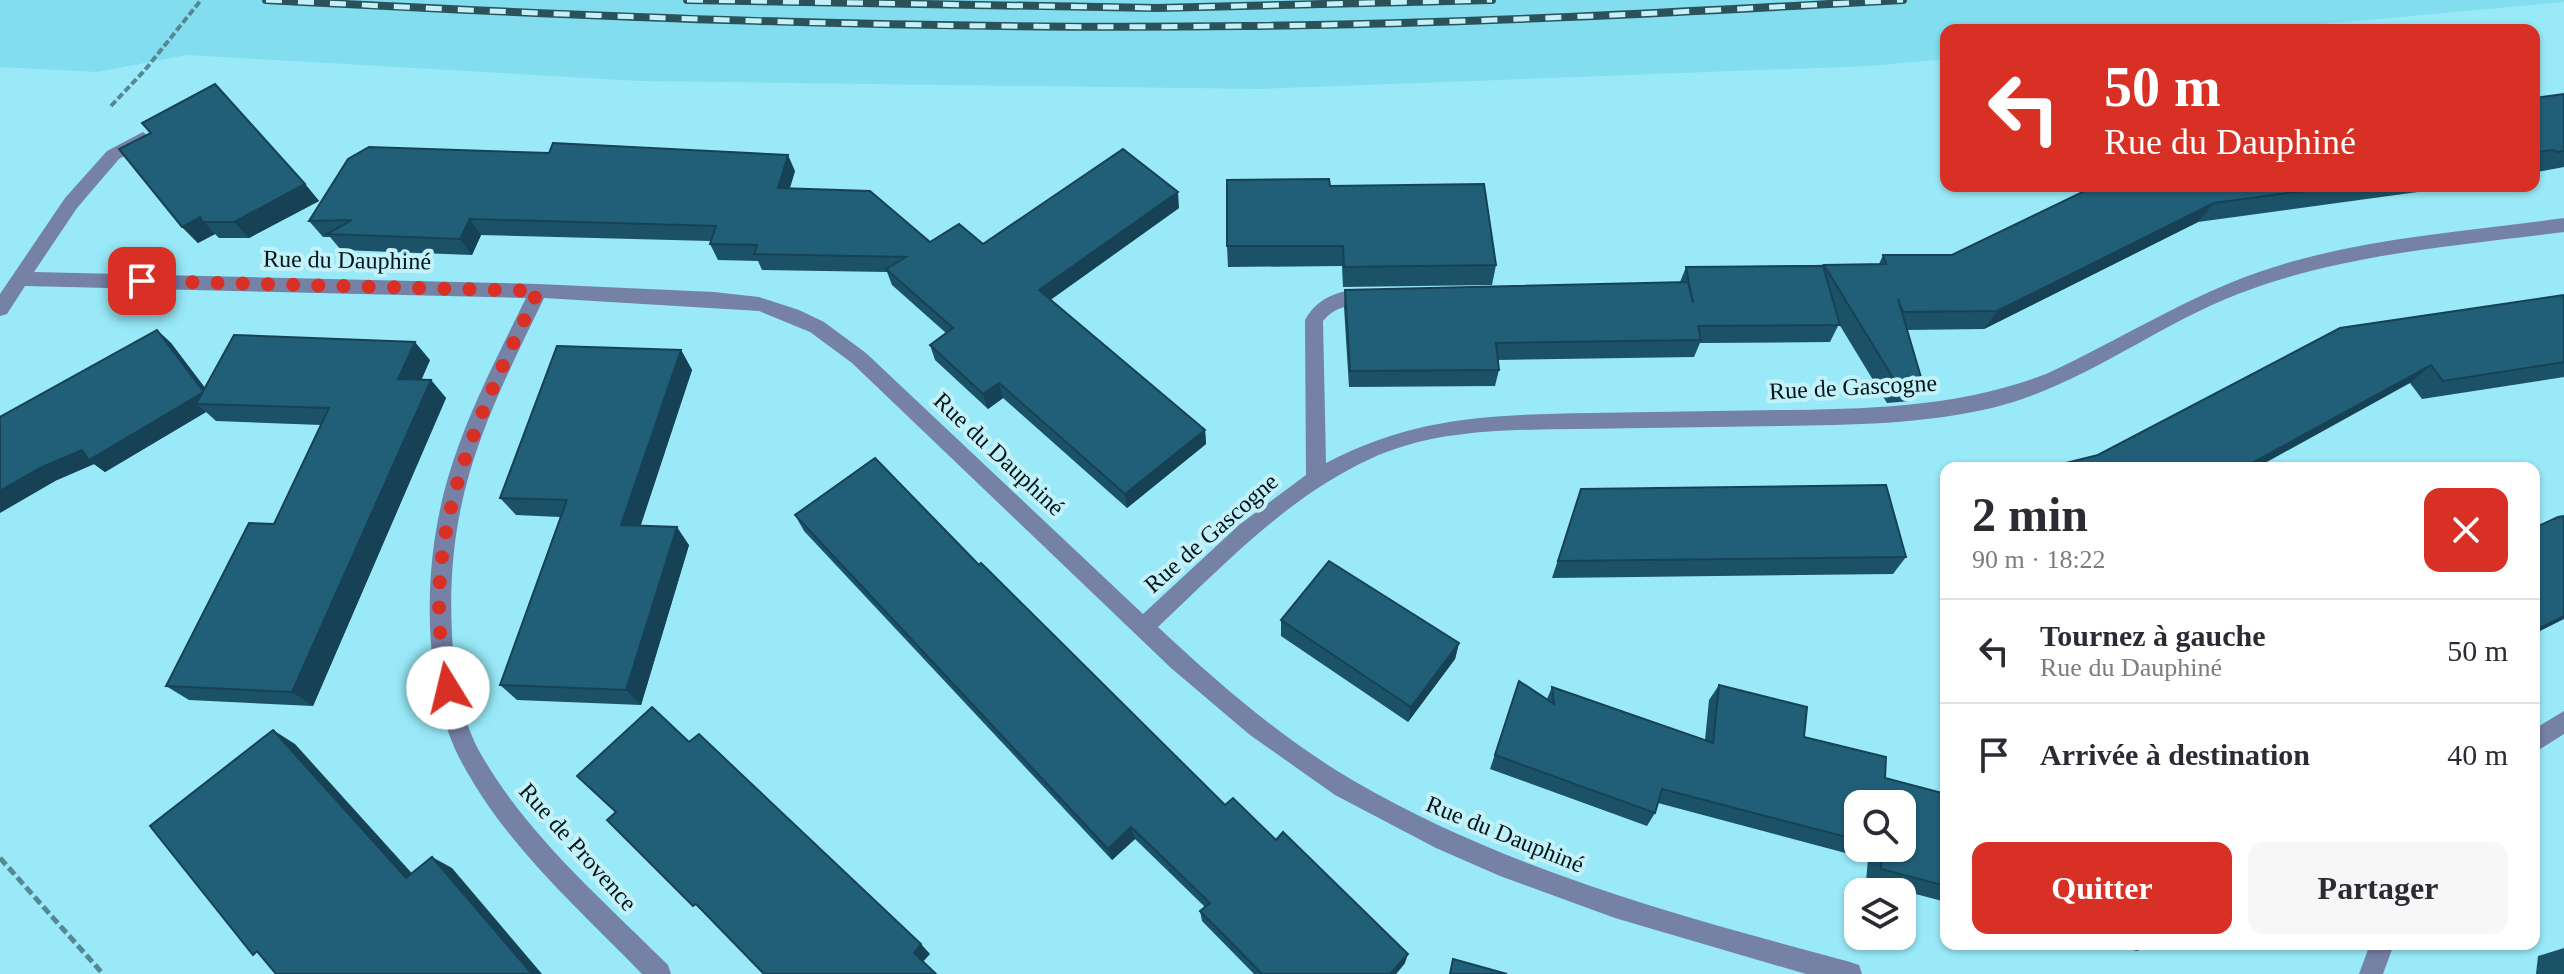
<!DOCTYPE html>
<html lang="fr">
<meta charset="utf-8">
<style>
body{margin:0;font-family:Georgia,serif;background:#f7f7f7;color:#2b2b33;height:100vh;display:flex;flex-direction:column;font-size:30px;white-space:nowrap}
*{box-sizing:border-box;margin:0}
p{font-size:26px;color:#7c7c81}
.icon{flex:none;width:44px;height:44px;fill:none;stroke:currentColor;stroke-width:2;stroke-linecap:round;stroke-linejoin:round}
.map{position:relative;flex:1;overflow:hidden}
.drawer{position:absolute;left:1940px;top:462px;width:600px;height:488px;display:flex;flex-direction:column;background:#fff;border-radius:16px;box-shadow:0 2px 6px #0004}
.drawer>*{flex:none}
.top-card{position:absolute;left:1940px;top:24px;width:600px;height:168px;border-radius:16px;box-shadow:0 2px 6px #0004;background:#d93025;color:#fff;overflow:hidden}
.fabs{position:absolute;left:1844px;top:790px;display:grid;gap:16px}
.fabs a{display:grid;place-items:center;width:72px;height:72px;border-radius:16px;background:#fff;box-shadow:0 2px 6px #0004;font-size:40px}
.pin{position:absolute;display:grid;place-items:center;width:68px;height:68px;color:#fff;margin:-34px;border-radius:16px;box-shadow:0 4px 12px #0006}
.me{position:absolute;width:88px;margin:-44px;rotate:351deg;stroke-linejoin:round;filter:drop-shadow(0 0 6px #0008)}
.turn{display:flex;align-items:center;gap:28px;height:168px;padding:0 32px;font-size:36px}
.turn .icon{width:104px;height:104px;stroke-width:2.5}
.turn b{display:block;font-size:56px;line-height:68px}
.round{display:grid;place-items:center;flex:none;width:84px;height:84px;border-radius:16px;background:#f7f7f7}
.summary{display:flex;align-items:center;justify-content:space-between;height:136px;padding:0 32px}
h1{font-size:48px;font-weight:600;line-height:60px}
.primary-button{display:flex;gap:16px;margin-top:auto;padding:16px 32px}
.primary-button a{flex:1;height:92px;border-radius:16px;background:#d93025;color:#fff;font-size:32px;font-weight:600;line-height:92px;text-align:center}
.primary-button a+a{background:#f7f7f7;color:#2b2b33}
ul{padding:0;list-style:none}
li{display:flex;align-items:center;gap:24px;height:104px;padding:0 32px;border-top:2px solid #e1e1e2}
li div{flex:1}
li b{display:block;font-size:30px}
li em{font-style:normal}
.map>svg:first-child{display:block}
</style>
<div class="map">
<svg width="2564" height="974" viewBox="0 0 2564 974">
<rect width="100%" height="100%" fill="#99e9f8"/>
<polygon fill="#82deef" points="0,0 2564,0 2564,2 2260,30 1946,30 1946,59 1869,66 1260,89 639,81 187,55 97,72 0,67"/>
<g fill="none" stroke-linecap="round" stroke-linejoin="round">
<polyline stroke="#548993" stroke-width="4" stroke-dasharray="7 3" stroke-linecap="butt" points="111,106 145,70 201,0"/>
<polyline stroke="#548993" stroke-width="5" stroke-dasharray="9 4" stroke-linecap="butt" points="0,858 103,974"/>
<g fill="#7581a5" fill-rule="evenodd">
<path d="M 143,132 L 151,138 L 149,142 L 119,159 L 77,208 L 34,272 L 538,284 L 714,292 L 759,297 L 799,310 L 824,322 L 866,353 L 1143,614 L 1239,525 L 1306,475 L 1305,320 C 1319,295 1343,289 1370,289 L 1379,296 C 1368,310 1343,297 1323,321 L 1326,463 C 1417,416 1490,415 1590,413 C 1653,412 1715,411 1778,410 C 1869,409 1960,407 2046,374 C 2118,341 2184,298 2259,272 C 2357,238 2463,232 2564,218 L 2564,232 C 2454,246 2342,254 2238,294 C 2153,327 2082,386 1992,408 C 1923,424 1852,425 1781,426 C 1713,427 1645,428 1577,429 C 1507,430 1435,429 1370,459 C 1287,497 1223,566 1158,627 C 1218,683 1282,739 1354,781 C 1507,870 1680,916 1850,962 L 1859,965 L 1862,974 L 1806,974 L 1615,918 L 1500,876 L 1436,848 L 1335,795 L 1250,735 L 1171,668 L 852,363 L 810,332 L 759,311 L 544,298 C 486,418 445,497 452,634 C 454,676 461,720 482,756 C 529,837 603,900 668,965 L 671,974 L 642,974 C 581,911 511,850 467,772 C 441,728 432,677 430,626 C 426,493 469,414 526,298 L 25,286 L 7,314 L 0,316 L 0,294 L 65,198 L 107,151 Z"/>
<polygon points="2564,711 2564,734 2534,753 2534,729"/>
<polygon points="2370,944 2394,944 2383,974 2359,974"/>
</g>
<g stroke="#2c5259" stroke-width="8">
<g id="rail">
<path d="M 266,0 C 592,17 918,30 1245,26 C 1465,24 1684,12 1903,0"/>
<polyline points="687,0 1157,8 1492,0"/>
</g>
</g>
<use href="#rail" stroke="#c3f1f9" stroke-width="5" stroke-dasharray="16" stroke-linecap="butt"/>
</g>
<g fill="#1c5268" fill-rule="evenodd">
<polygon points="2564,94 2564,167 2537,172 2534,169 2534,98"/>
<polygon points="795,171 789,189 930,242 983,244 1179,208 1050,300 1205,430 1206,444 1127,508 1003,398 988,409 935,360 930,345 946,333 892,285 887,272 762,270 758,261 718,260 710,244 710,241 481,235 472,255 341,250 330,237 323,237 309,221"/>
<polygon points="305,184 319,201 249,238 219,238 215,234 198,243 182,227"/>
<polygon points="1330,186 1496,265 1492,285 1343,287 1342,266 1228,267 1227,246"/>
<polygon points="2095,186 2430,186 2425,191 2198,222 1984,329 1907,330 1923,384 1911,401 1887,403 1839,324 1830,342 1700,343 1694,357 1498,360 1499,370 1495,386 1349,387 1344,307 1345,290 1680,282 1686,267 1879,264 1883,255 1952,255"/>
<polygon points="2564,295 2564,377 2422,399 2410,383 2098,455"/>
<polygon points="157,330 171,343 205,388 430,360 421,380 431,380 446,398 313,706 189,700 166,686 274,524 321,425 216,421 206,412 105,472 94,464 57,480"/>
<polygon points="681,350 692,370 640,526 689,545 641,705 517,700 500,685 560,517 516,515 500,498"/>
<polygon points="1581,489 1906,557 1893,574 1552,578"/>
<polygon points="795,515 979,565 1225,805 1276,840 1405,963 1396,974 1254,974 1202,921 1200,911 1205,907 1135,839 1112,860 804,531"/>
<polygon points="1281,620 1459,643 1455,659 1408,722 1281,636"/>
<path d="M 1519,681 L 1547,699 L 1552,687 L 1705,740 L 1709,700 L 1719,685 L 1804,737 L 1885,778 L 1946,794 L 1946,902 L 1866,881 L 1868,859 L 1658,803 L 1655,813 L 1647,826 L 1490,769 ZM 1858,804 L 1902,848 L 1858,848 Z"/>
<polygon points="2109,944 2152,944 2137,951"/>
<polygon points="2564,948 2564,974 2536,974 2538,956"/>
</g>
<g fill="#174255">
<polygon points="788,155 795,171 785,205 778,188"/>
<polygon points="305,184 319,201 249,238 234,222"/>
<polygon points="1178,192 1179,208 1042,306 1039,290"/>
<polygon points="2214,203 2198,222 1984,329 1997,311"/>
<polygon points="200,217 215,234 198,243 182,227"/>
<polygon points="470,219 481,235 472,255 460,239"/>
<polygon points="157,330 171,343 218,405 196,404 206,412 105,472 94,464 57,480 0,513 0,491 40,468"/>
<polygon points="415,342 430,360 414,397 398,379"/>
<polygon points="681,350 692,370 635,543 621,525"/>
<polygon points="2431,365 2410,383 2256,468 2243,468"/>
<polygon points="431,380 446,398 313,706 292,692"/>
<polygon points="999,383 1003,398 988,409 983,394"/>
<polygon points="1205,430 1206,444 1127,508 1125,494"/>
<polygon points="677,527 689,545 641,705 626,690"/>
<polygon points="2564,616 2564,619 2534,634 2534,631"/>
<polygon points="1459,643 1455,659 1408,722 1411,707"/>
<polygon points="273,730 295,744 427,890 406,878"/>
<polygon points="1131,827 1135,839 1112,860 1108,849"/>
<polygon points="432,857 452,868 542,974 532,974"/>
<polygon points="921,944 930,954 922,963 914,953"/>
<polygon points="1408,954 1405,963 1396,974 1390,974"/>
</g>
<g fill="#215f79" stroke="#174255" stroke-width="2">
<polygon points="215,84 305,184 234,222 203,222 200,217 182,227 119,149 151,133 142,123"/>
<polygon points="2564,94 2564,151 2557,152 2554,150 2534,152 2534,98"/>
<polygon points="553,143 788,155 778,188 870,191 930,242 959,224 983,244 1123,149 1178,192 1039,290 1205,430 1125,494 999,383 983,394 930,345 953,328 886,269 906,257 754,254 757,245 710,244 716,226 470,219 460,239 327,234 352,220 309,221 348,159 369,147 549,153"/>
<polygon points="1329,179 1330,186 1484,184 1496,265 1344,267 1343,246 1227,246 1227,180"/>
<polygon points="2095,186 2340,186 2214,203 1997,311 1903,312 1898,299 1923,384 1898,386 1824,265 1886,264 1883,255 1952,255"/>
<polygon points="1823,266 1840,325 1698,326 1701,340 1496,343 1499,370 1350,371 1345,290 1688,282 1693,303 1686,267"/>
<polygon points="2564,295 2564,362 2443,381 2431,365 2243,468 2046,468 2098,455 2340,328"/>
<polygon points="157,330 203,391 202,393 89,460 82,450 40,468 0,491 0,417"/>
<polygon points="234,335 415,342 398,379 431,380 292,692 166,686 249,523 274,524 329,408 196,404"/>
<polygon points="557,346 681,350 621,525 677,527 626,690 500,685 567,500 500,498"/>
<polygon points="875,458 979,565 981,563 1225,805 1233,798 1276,840 1283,832 1408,954 1390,974 1262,974 1200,911 1210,903 1131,827 1108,849 795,515"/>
<polygon points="1886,485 1906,557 1558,561 1581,489"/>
<polygon points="2564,516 2564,616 2534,631 2534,528 2558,517"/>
<polygon points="1329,561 1459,643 1411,707 1281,620"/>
<polygon points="1519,681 1554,704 1552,687 1713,743 1719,685 1807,707 1804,737 1886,757 1885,778 1946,794 1946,886 1881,869 1882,848 1902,848 1902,804 1858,804 1858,840 1662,789 1655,813 1495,755"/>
<polygon points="652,707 689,742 699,734 741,774 921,944 914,953 936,974 764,974 696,904 693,906 607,820 616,812 577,776"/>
<polygon points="273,730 406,878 432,857 532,974 276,974 257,951 253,955 150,826"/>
<polygon points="1453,959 1507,974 1450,974"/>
</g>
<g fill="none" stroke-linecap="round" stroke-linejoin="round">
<path stroke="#d93025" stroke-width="14" stroke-dasharray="0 25.2" d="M 142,281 L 538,291 C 476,422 416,537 448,688"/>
</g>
<g text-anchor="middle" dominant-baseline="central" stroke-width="8" stroke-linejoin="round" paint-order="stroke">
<g font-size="24" fill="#001519" stroke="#c3f1f9">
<text transform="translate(347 260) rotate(1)">Rue du Dauphiné</text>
<text transform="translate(1853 387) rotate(-3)">Rue de Gascogne</text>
<text transform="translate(999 454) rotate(43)">Rue du Dauphiné</text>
<text transform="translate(1211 533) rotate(-41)">Rue de Gascogne</text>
<text transform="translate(1505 834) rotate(22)">Rue du Dauphiné</text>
<text transform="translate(578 847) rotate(48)">Rue de Provence</text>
</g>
</g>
</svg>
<div class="fabs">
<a><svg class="icon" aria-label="search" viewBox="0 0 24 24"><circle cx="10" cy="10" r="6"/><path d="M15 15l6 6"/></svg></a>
<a><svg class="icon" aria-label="layers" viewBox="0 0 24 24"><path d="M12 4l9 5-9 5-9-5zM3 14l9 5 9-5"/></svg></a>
</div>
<div class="pin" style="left:142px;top:281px;background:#d93025"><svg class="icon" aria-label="arrive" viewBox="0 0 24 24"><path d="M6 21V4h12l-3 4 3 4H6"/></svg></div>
<svg class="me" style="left:448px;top:688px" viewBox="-20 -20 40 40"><circle r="19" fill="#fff"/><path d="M0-13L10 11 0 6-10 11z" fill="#d93025"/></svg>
<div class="top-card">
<div class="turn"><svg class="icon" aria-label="left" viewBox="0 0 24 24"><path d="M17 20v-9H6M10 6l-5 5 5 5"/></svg><div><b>50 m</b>Rue du Dauphiné</div></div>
</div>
<section class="drawer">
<div class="summary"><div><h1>2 min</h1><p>90 m · 18:22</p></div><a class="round" style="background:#d93025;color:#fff"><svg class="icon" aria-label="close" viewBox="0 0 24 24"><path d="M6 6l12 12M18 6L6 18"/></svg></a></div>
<ul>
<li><svg class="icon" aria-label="left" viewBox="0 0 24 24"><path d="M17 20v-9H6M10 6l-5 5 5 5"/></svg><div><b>Tournez à gauche</b><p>Rue du Dauphiné</p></div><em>50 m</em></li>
<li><svg class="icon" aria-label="arrive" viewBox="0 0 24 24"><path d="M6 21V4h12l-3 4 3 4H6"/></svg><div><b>Arrivée à destination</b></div><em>40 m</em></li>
</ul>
<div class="primary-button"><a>Quitter</a><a>Partager</a></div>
</section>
</div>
